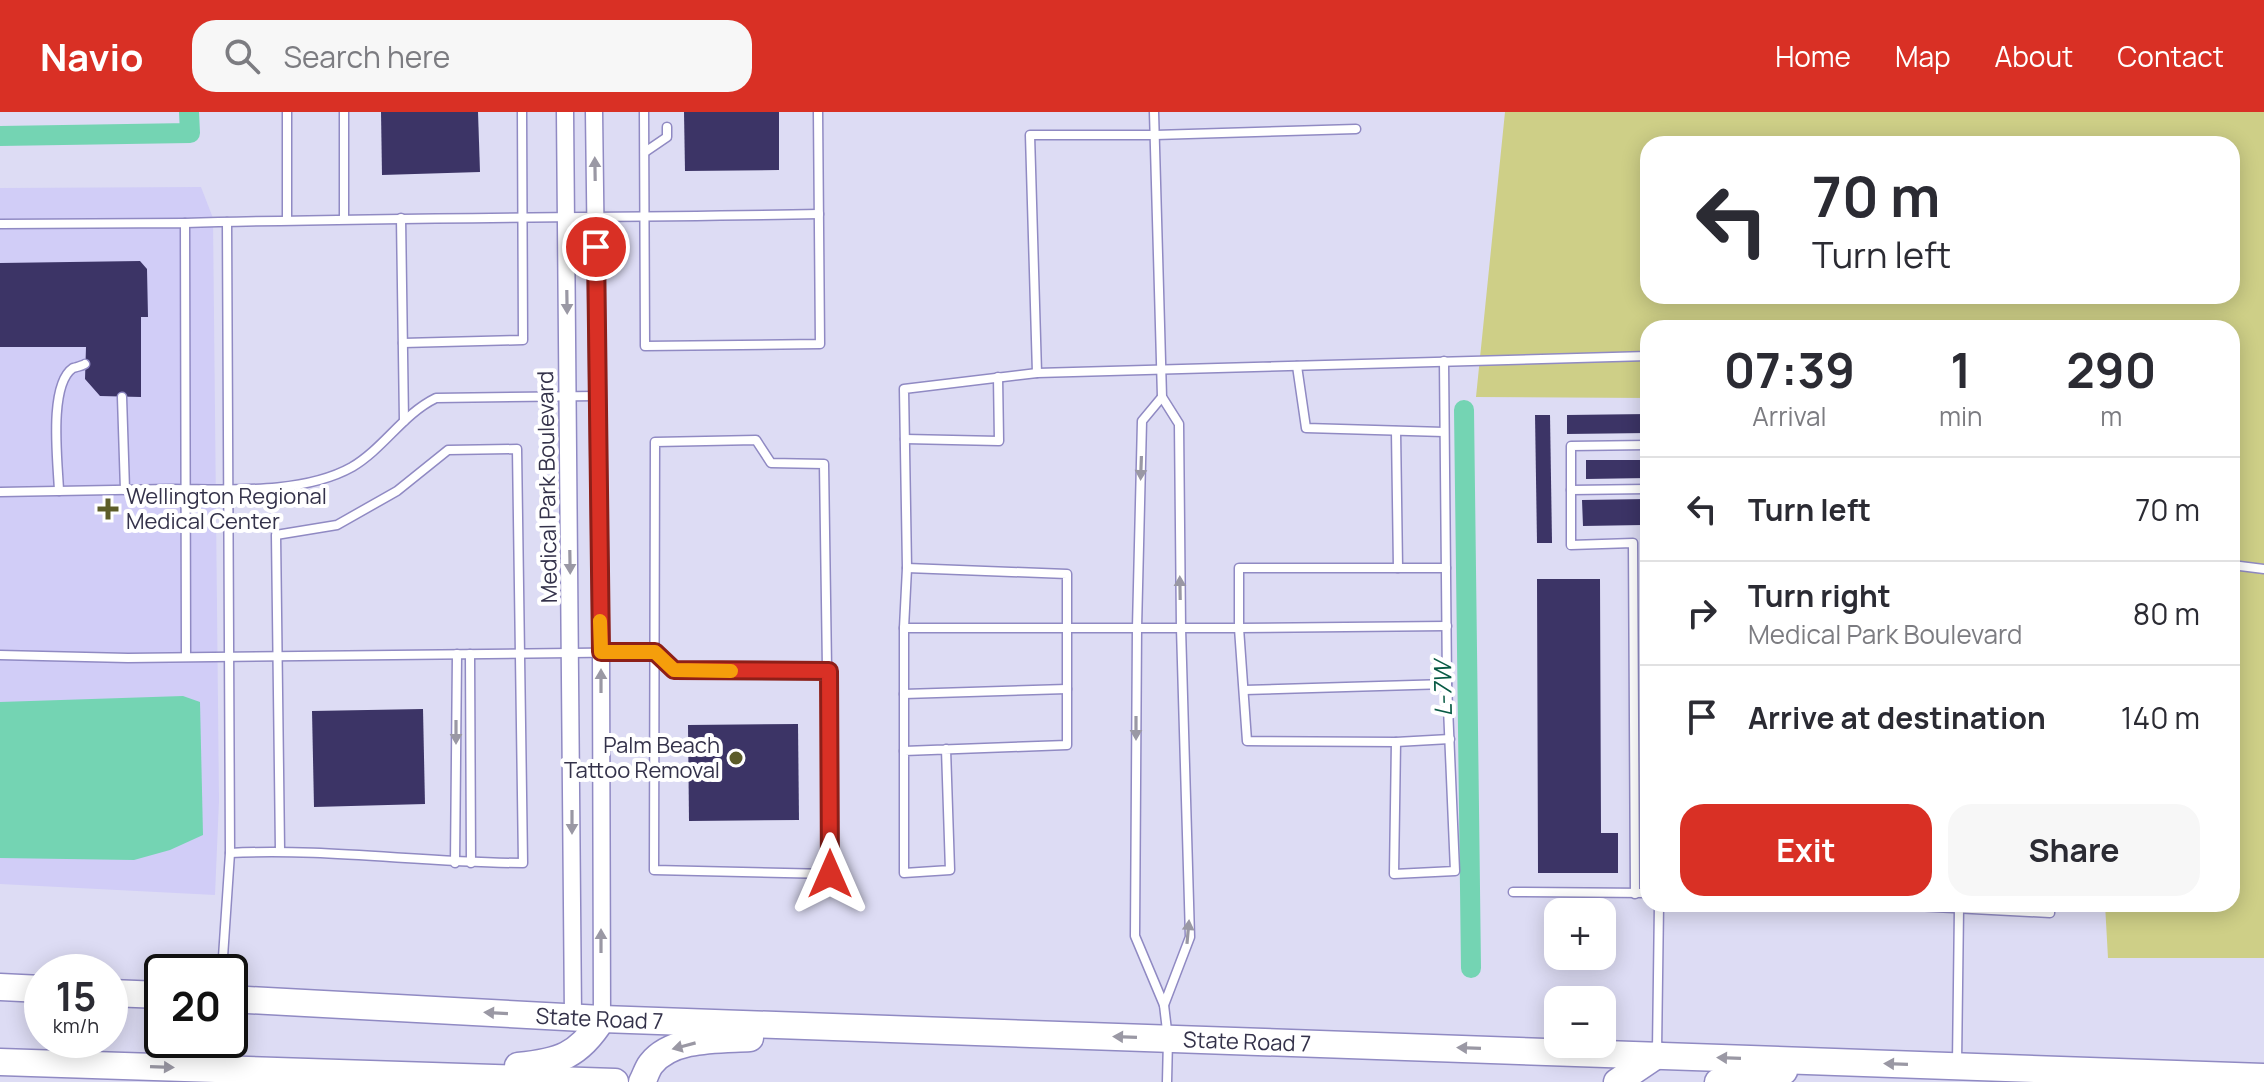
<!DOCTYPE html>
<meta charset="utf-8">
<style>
body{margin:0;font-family:Manrope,sans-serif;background:#f7f7f7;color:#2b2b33;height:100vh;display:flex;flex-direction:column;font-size:30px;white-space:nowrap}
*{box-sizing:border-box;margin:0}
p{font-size:26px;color:#7c7c81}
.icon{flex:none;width:44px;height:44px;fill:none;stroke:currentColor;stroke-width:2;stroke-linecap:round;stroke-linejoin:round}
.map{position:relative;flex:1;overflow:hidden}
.side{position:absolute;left:1640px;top:208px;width:600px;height:592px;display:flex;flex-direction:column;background:#fff;border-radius:24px;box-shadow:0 4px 20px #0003}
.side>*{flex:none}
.hud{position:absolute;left:1640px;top:24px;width:600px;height:168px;border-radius:24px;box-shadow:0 4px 20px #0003;background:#fff;color:#2b2b33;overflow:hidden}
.fabs{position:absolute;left:1544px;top:786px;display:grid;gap:16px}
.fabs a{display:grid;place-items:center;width:72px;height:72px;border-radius:16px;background:#fff;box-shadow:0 4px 20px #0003;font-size:40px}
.speed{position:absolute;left:24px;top:842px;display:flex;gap:16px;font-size:40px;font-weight:700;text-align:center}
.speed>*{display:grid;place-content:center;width:104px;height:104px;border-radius:50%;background:#fff;box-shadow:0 4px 20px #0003;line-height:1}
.speed small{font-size:20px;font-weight:400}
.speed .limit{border:4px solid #111;border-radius:12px;background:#fff;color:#111}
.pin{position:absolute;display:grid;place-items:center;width:68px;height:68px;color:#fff;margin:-34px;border:4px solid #fff;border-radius:50%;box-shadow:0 2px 8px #0007}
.me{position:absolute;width:88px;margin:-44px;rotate:0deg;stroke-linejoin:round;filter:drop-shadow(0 0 6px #0008)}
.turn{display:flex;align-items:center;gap:28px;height:168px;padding:0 40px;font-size:36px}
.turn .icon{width:104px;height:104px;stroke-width:2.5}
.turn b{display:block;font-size:56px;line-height:68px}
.eta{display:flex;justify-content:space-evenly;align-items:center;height:136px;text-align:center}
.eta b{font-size:48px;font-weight:700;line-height:56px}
.button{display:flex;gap:16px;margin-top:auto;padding:16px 40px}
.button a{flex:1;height:92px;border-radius:24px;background:#d93025;color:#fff;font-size:32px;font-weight:700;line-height:92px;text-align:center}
.button a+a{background:#f7f7f7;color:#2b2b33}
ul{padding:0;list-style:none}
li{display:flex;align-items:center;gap:24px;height:104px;padding:0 40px;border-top:2px solid #e1e1e2}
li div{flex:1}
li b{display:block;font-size:30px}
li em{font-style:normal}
header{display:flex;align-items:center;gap:48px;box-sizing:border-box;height:112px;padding:0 40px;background:#d93025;color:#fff}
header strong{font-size:38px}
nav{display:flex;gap:44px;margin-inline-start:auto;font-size:28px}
.search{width:560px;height:72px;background:#f7f7f7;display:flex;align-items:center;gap:20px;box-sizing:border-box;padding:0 28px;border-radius:24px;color:#7c7c81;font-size:30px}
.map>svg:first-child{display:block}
</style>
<header>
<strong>Navio</strong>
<div class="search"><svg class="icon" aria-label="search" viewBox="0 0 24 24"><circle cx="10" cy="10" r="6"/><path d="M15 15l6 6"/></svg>Search here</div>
<nav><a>Home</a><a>Map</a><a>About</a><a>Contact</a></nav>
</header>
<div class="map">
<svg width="2264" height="970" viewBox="0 0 2264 970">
<rect width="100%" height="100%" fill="#dddcf4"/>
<polygon fill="#d1cdf7" points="201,75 213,106 219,689 215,783 0,772 0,76"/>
<path fill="#cecf87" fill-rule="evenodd" d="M 1505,0 L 2264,0 L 2264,846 L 2108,846 L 2105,792 L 2232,792 L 2232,216 L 1648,216 L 1648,286 L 1476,285 ZM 1648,32 L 2232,32 L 2232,184 L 1648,184 Z"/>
<polygon fill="#74d4b3" points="183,584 200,590 203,723 170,738 134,748 0,746 0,590"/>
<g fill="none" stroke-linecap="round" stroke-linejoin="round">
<g stroke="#74d4b3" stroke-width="20">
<polyline points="0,24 190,21 189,0"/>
<polyline points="1464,298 1471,856"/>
</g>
</g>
<g fill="#3c3466">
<polygon points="381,0 478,0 480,60 382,63"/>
<polygon points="684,0 779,0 779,58 685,59"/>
<polygon points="140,149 147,157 148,205 141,205 141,285 100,284 85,267 86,235 0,235 0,151"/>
<polygon points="1648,302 1648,321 1567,322 1567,303"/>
<polygon points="1535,303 1550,303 1552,431 1537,431"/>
<polygon points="1586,348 1648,348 1648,366 1586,367"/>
<polygon points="1648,387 1648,578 1645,578 1643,413 1583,414 1582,388"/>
<polygon points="1537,467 1600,467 1601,721 1618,721 1618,761 1538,761"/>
<polygon points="423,597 425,692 314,695 312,599"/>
<polygon points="798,612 799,708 689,709 688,613"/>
</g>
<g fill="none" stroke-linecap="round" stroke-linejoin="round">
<g stroke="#908ac3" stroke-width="11">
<g id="service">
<polyline points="287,0 287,108"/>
<polyline points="644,0 645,234 820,232 818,0"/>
<polyline points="1154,0 1162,285 1179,312 1181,516 1190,825 1164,893"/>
<polyline points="645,40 667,25 667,15"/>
<polyline points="401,106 404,309"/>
<polyline points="344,107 344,0"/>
<path d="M 185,111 C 397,105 608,106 819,102"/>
<polyline points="0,112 185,111 186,544"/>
<polyline points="403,231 523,228 522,0"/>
<polyline points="1297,254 1306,316 1444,320"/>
<polyline points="1037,261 1030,23 1155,23 1356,17"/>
<polyline points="122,285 125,378"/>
<polyline points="1162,285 1142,309 1137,516 1135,824 1164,893 1168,927 1167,970"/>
<polyline points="1396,319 1398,456"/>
<polyline points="905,327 999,329 998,265"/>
<polygon points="756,328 771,351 824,352 830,762 654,758 655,330"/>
<polyline points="1571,378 1648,377"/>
<path d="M 59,379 C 58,351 48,273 73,256 C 74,256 84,253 85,252"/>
<path d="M 0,380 C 57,379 114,378 171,377 C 227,377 302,383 352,355 C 384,336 403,302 436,286 L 598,284"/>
<polyline points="2232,453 2264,457"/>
<polyline points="907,456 1067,462 1067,633 904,639 904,761 950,758 946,637"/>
<polyline points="1447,514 1239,516 1247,629 1396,630 1450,627"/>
<polyline points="904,516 907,456 904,277 1037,261 1648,244"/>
<polyline points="470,542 471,751"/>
<polyline points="0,543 128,546 655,540 674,558 829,559"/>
<polyline points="1244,578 1447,572"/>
<polyline points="904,582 1067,577"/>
<polyline points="1396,630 1394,762 1455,759 1447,572 1444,249"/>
<polyline points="904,639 904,516 1239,516 1239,456 1446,456"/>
<path d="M 230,741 C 327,736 425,751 523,751 L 517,337 L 448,338 L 397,379 L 337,413 L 276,423 L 280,738"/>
<polyline points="455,751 457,542"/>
<polyline points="1513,780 1648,781"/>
<polyline points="1635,782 1633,431 1571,433 1571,334 1648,333"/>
<polyline points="1877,792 2050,801 2050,792"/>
<polyline points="222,860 230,741 227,110"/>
<polyline points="1657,938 1659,792"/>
<polyline points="1957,951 1959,796"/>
</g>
</g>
<g stroke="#908ac3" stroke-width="19">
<g id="minor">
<polyline points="565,0 573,905"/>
<polyline points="594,0 601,540 602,907"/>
</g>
</g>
<g stroke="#908ac3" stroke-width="29">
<g id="primary">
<polyline points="0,875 42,877"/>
<polyline points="110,881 162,883"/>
<path id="s1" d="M 230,887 L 602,907 L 2264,965"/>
<polyline points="0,950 615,970"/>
<path d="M 518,954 C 559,950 579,944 602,907"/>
<path d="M 642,970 C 645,965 647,957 651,952 C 672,925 719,928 750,926"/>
<polyline points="1617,970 1657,943"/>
<polyline points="1718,970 1784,959"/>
</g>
</g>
<use href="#service" stroke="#fff" stroke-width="8"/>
<use href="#minor" stroke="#fff" stroke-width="16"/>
<use href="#primary" stroke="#fff" stroke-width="26"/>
</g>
<defs><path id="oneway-solid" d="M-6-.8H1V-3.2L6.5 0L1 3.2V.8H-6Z" transform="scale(2)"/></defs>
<g fill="#9a98a4">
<use href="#oneway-solid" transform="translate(595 57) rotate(-91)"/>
<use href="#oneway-solid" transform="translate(567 190) rotate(89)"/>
<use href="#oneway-solid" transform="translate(1141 356) rotate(92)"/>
<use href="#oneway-solid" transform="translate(570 450) rotate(89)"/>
<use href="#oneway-solid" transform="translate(1180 476) rotate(-91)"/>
<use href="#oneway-solid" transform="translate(601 569) rotate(-90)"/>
<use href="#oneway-solid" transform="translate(1136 616) rotate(90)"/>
<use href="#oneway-solid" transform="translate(456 620) rotate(90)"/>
<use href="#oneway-solid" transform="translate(572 710) rotate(90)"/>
<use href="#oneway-solid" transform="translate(1188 820) rotate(-85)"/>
<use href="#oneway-solid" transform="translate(601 829) rotate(-90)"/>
<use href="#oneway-solid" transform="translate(496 901) rotate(-177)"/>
<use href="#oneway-solid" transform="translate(1125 925) rotate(-178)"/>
<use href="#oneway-solid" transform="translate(684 934) rotate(165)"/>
<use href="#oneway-solid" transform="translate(1469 936) rotate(-178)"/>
<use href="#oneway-solid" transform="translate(1729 946) rotate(-178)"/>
<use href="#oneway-solid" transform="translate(1896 952) rotate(-178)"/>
<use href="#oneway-solid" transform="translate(162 955) rotate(2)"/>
</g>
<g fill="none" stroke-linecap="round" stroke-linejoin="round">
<g stroke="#8d1f18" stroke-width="20">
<polyline id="route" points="596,135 601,540 655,540 674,558 829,559 830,762"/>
</g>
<use href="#route" stroke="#d93025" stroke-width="14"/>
<polyline stroke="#f59e0b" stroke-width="14" points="600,509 601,540 655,540 674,558 731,559"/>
</g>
<g fill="#5c5c29" stroke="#fff" stroke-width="3">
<path d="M104 385h8v8h8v8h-8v8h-8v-8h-8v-8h8z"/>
<circle cx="736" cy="646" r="8"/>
</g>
<g text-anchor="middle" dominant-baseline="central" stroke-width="8" stroke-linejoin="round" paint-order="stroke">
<g font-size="22" fill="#34324a" stroke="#fff">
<text transform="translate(547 375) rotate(-91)">Medical Park Boulevard</text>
<text stroke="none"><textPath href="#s1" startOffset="370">State Road 7</textPath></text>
<text stroke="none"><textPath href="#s1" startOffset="1018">State Road 7</textPath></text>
</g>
<g font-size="22" fill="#34324a" stroke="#fff" text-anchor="start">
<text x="126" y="384">Wellington Regional<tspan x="126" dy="25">Medical Center</tspan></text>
<text x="720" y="633" text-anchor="end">Palm Beach<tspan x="720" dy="25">Tattoo Removal</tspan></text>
</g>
<g font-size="24" font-style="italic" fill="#085a44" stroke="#fff">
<text transform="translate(1442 577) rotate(-91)">L-7W</text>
</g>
</g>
</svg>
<div class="fabs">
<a>+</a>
<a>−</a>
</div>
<div class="speed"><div>15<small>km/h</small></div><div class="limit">20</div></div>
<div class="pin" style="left:596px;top:135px;background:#d93025"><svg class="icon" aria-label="arrive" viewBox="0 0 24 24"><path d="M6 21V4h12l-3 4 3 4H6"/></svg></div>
<svg class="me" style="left:830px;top:762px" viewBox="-20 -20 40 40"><path d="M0-17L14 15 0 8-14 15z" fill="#d93025" stroke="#fff" stroke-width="4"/></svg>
<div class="hud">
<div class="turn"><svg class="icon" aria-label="left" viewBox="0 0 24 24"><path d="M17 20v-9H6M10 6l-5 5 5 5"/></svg><div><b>70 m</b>Turn left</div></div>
</div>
<section class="side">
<div class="eta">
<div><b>07:39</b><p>Arrival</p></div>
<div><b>1</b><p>min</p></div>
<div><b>290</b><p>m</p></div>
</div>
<ul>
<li><svg class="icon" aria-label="left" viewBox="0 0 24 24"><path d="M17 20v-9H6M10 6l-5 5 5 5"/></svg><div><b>Turn left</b></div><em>70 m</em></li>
<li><svg class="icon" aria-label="right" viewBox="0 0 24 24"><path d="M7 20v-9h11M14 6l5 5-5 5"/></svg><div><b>Turn right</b><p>Medical Park Boulevard</p></div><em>80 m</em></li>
<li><svg class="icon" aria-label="arrive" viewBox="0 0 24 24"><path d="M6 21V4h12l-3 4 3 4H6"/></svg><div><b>Arrive at destination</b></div><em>140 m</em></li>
</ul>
<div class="button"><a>Exit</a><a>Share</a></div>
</section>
</div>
